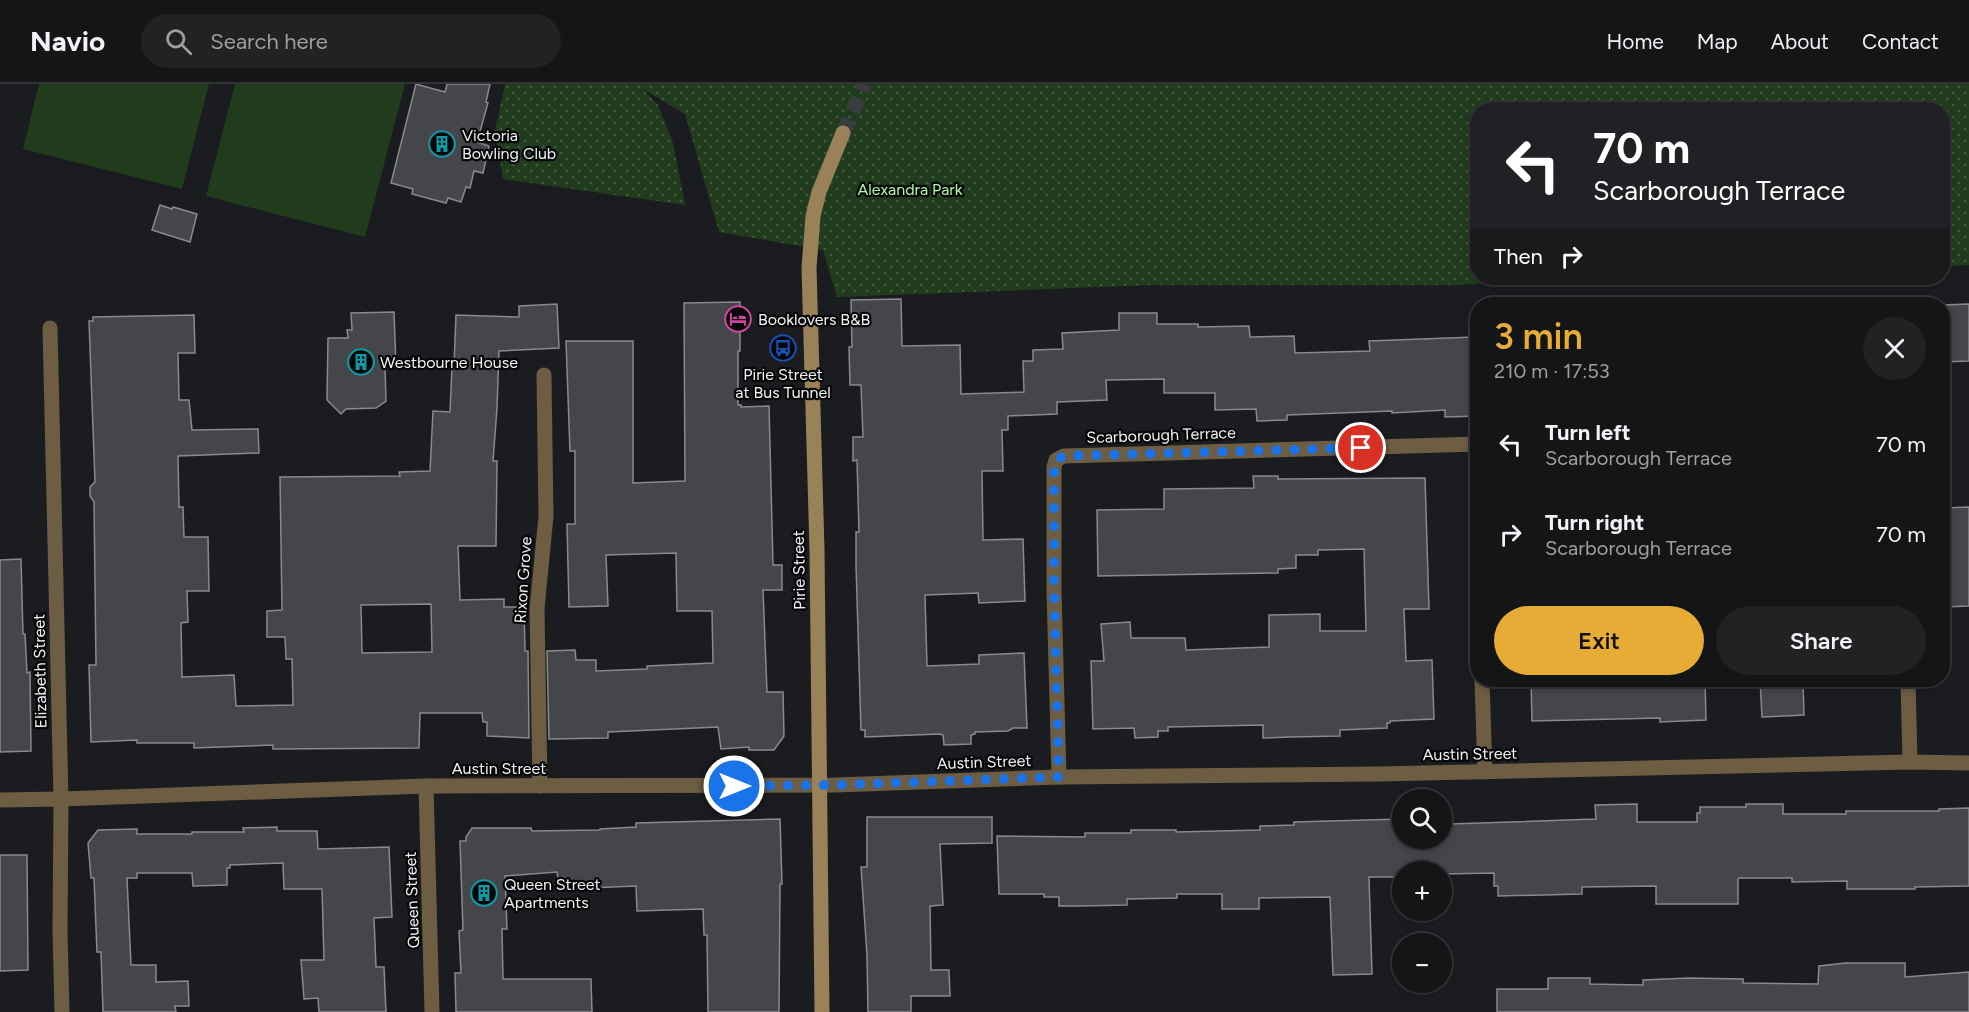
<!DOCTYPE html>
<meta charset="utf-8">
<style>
body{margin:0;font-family:Figtree,sans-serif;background:#212224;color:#f1f3f6;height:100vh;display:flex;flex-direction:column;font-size:22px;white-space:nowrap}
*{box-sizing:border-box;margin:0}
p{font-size:20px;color:#9d9fa1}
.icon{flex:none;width:33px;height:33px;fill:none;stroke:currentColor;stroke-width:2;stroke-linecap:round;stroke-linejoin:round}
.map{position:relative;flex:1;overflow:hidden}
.details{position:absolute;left:1470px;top:213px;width:480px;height:390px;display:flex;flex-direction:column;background:#141517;border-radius:24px;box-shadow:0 3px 9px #0003,0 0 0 2px #333436}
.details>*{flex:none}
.hud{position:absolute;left:1470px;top:18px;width:480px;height:183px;border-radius:24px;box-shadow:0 3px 9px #0003,0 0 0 2px #333436;background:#202124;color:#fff;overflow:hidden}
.tools{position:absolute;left:1392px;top:705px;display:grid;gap:12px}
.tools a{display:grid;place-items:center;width:60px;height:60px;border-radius:50%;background:#141517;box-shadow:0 3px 9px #0003,0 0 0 2px #333436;font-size:30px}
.pin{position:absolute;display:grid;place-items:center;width:51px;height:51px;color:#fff;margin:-26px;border:3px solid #fff;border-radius:50%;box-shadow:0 2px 6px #0007}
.me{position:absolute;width:66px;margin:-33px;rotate:90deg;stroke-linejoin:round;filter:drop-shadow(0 0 4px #0008)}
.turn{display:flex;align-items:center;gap:21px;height:126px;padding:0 24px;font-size:27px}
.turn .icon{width:78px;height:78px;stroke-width:2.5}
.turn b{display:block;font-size:42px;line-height:51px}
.then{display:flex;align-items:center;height:57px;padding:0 24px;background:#0003;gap:12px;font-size:22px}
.round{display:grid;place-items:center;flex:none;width:63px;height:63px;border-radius:32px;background:#212224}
.head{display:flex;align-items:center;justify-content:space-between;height:102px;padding:0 24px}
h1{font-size:36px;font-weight:600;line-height:45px;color:#e7ac36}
.cta{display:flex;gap:12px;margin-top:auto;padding:12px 24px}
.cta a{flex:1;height:69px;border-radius:36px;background:#e7ac36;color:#111;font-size:24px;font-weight:600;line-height:69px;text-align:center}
.cta a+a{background:#212224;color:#f1f3f6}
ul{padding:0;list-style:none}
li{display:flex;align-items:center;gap:18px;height:90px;padding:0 24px}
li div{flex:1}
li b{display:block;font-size:22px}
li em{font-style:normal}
header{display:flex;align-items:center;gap:36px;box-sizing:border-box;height:84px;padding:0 30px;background:#141517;border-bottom:2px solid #333436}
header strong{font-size:28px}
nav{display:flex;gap:33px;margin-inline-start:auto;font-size:21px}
.search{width:420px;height:54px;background:#212224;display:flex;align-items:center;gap:15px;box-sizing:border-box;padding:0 21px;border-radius:33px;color:#9d9fa1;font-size:22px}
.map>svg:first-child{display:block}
</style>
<header>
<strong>Navio</strong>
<div class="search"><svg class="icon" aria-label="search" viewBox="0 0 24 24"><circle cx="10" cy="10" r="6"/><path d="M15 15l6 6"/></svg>Search here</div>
<nav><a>Home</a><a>Map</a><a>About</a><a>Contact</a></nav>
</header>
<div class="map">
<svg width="1969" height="928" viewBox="0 0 1969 928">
<defs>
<pattern id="park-dots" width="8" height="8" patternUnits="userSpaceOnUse" patternTransform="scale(1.5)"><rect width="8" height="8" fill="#203c1d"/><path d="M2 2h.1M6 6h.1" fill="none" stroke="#41593e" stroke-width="1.8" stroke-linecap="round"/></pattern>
</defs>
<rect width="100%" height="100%" fill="#1b1c1f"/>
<g fill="#203c1d">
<polygon points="39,0 209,0 182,105 23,65"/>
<polygon points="235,0 405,0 365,153 206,112"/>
</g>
<polygon fill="url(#park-dots)" points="505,0 1969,0 1969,181 1943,182 1942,26 1478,26 1478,194 1637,194 1452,201 1153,201 837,213 823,166 719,148 685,30 643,5 658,21 673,59 685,121 503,95 495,47"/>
<g fill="#444649" stroke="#888a8e" stroke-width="1.5" fill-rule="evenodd">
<polygon points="416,0 445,8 447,0 490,0 486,18 488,19 477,58 489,62 483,89 474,87 470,104 466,103 461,118 448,114 446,119 412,110 413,105 391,99"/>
<polygon points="160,121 172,125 173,123 197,130 190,158 152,146"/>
<polygon points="901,215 902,262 960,261 961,310 1024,308 1023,277 1033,277 1033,266 1063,265 1062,249 1119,246 1119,229 1157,229 1157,240 1198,240 1198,243 1249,242 1250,253 1294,252 1295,269 1370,267 1369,257 1474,253 1474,260 1478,259 1478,332 1445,333 1445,326 1392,329 1392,327 1287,331 1287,336 1257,337 1256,325 1215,326 1215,309 1164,309 1164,295 1106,296 1107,316 1057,318 1057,330 1008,332 1008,346 1002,346 1003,387 982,387 983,456 1023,455 1025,517 979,519 978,509 925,511 927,582 979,580 979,571 1024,569 1027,644 1013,644 1008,647 975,648 975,650 971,651 971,660 944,661 943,651 939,650 865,653 865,646 861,646 856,481 856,448 859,448 857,376 853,377 853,353 863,353 861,301 850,301 849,263 852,263 851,216"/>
<polygon points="740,218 740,267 738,267 738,321 741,321 741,323 769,322 773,481 782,481 782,506 763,506 767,608 783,608 784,652 774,666 749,666 749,663 721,665 718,643 608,648 608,654 549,655 547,567 575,566 576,576 596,576 596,587 647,585 647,582 713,579 712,527 677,527 676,469 606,471 608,522 569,523 567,440 575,440 575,367 570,367 566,257 633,257 633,399 685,397 684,219"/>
<path d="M 557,220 L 559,264 L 499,267 L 497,324 L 493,377 L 497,377 L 496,462 L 458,462 L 460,516 L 504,515 L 504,523 L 524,523 L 525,567 L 528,567 L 529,654 L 487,652 L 487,638 L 483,638 L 482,629 L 420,629 L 419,664 L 273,665 L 273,661 L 194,664 L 194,659 L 137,659 L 137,656 L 91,658 L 89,581 L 96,581 L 94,418 L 90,412 L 90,403 L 95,398 L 89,237 L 93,237 L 93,233 L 194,231 L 195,269 L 178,269 L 179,316 L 189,316 L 192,346 L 258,345 L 259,369 L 178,372 L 179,423 L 183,423 L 184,453 L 208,453 L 209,507 L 187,507 L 188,538 L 181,539 L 182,593 L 234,591 L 236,622 L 293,621 L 292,575 L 286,575 L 285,553 L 267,553 L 267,527 L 282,526 L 280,393 L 400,392 L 399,388 L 430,387 L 433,327 L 450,328 L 452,282 L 454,282 L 456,231 L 519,233 L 519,222 ZM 431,520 L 432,568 L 362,569 L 361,521 Z"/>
<polygon points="1969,220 1969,277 1942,278 1942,221"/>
<polygon points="394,228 396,283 385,283 386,317 376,324 346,325 341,330 327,316 328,254 348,254 347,246 352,246 351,229"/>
<polygon points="1253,392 1278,392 1278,395 1425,394 1429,525 1404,525 1406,577 1432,576 1434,635 1390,637 1390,639 1387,639 1387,644 1340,646 1340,652 1291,653 1263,654 1263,641 1168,643 1168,647 1158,647 1158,653 1135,654 1134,644 1093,645 1091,577 1104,577 1101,540 1130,538 1131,554 1185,554 1186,566 1269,563 1269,531 1320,530 1320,547 1366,547 1364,465 1318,466 1318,471 1296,471 1296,484 1278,485 1278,489 1098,492 1097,426 1164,425 1164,405 1254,404"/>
<polygon points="1969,423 1969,522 1945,523 1944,468 1947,468 1945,424"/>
<polygon points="21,475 23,550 25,550 27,589 30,588 31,667 0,668 0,476"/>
<polygon points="1531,596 1705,596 1706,636 1660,638 1660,634 1532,637"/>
<polygon points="1760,596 1803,596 1804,631 1762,633"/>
<polygon points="1637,720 1637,738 1697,738 1697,729 1700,729 1700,723 1746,723 1746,720 1783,720 1783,730 1846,730 1846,727 1939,727 1939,725 1969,724 1969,802 1915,803 1915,805 1847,805 1847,797 1792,798 1792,794 1739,794 1738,795 1738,820 1656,820 1656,802 1582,803 1582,810 1498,812 1498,802 1494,802 1494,789 1442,790 1442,788 1402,788 1402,793 1369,793 1372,890 1333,891 1330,813 1259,814 1259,825 1222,825 1222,810 1177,810 1177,814 1127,815 1127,821 1080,822 1059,822 1059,813 1044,813 1044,810 999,810 997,752 1085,753 1085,749 1131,749 1131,746 1176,746 1176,748 1260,746 1260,742 1294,741 1294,738 1402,735 1402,754 1442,754 1442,738 1450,738 1450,740 1596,735 1595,721"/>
<polygon points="867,733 992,733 992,759 940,760 943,821 930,822 931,886 949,886 950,912 911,912 911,928 868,928 867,871 861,783 867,783"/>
<polygon points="780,735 782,800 780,800 779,928 708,928 707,851 704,851 703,825 637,827 636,802 565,805 565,794 558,794 557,788 505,792 507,845 502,845 503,895 591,895 592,928 456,928 455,889 461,889 459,847 463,846 460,757 466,757 466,753 472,744 531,744 532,747 600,746 600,745 636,743 636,739"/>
<polygon points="277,743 277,747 317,747 318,765 389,763 392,833 374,834 376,883 384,883 386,928 319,928 318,914 304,915 301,876 324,876 322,805 284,805 283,779 230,781 230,784 227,784 227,801 193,802 192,789 137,789 137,794 127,794 131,881 156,881 156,898 188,897 189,922 175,922 176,928 103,928 101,868 97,868 94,794 91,794 88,759 98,746 137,745 137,750 192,750 192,748 244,748 243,744"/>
<polygon points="0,771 27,771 28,886 0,887"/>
<polygon points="1846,879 1905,879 1905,893 1969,888 1969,928 1497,928 1497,905 1548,905 1548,894 1590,894 1590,900 1643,901 1643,896 1689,894 1743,895 1743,899 1818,900 1819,882"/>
</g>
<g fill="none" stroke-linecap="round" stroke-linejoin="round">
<polyline stroke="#3b3c3f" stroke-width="15" stroke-dasharray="15 8" stroke-linecap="butt" points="843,49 865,0"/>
<g stroke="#6c5d43" stroke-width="15">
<polyline points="50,244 61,715 60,848 62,928"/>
<polyline points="1475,360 1478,453"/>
<polyline points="1482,596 1485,688"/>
<polyline points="1908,596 1910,678"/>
<polyline points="1059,693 1054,506 1054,383 1056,376 1064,372 1478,360"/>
<polyline points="426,702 432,928"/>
<polyline points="540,702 537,525 546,432 544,291"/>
<polyline points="0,716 61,715 426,702 835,701 1059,693 1378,690 1910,678 1969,679"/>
</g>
<polyline stroke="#9a8258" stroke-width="15" points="822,928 817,466 809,184 813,132 819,108 843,49"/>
</g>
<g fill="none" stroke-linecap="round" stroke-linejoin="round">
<polyline stroke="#1a73e8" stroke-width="10" stroke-dasharray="0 18" points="734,702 835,701 1059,693 1054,506 1054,383 1056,376 1064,372 1361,364"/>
</g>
<defs>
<g id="building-ring" transform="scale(1.35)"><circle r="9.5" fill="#060708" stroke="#0f9aa8" stroke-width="1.5"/><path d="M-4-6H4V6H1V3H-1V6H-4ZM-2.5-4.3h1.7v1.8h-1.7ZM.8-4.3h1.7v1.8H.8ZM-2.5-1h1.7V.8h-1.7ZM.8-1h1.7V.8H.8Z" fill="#0f9aa8"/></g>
<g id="hotel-ring" transform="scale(1.35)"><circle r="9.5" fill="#060708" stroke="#d1479c" stroke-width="1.5"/><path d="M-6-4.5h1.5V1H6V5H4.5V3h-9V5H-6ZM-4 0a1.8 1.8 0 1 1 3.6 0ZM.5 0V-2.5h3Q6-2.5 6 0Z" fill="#d1479c"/></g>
<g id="bus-ring" transform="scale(1.35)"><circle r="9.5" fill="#060708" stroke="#1a4fb4" stroke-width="1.5"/><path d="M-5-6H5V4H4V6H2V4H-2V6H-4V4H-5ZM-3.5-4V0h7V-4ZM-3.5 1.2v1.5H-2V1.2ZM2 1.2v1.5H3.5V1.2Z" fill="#1a4fb4"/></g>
</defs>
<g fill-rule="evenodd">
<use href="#building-ring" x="442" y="60"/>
<use href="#hotel-ring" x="738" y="235"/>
<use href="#bus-ring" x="783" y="264"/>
<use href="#building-ring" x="361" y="278"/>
<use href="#building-ring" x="484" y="809"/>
</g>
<g text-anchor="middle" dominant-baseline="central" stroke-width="4.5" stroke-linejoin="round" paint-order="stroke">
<g font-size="16" fill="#f1f2f4" stroke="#060708" text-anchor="start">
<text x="462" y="51">Victoria<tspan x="462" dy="18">Bowling Club</tspan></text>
<text x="758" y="235">Booklovers B&amp;B</text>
<text x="380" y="278">Westbourne House</text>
<text x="783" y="290" text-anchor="middle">Pirie Street<tspan x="783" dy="18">at Bus Tunnel</tspan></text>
<text x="504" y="800">Queen Street<tspan x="504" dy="18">Apartments</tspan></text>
</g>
<g font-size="16" fill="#b1f6a7" stroke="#060708">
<text x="910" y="105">Alexandra Park</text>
</g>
<g font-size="16" fill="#f1f2f4" stroke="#060708">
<text transform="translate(1161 351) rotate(-2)">Scarborough Terrace</text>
<text transform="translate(799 486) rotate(-91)">Pirie Street</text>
<text transform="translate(523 496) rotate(-86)">Rixon Grove</text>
<text transform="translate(40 587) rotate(-91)">Elizabeth Street</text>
<text transform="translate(1470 670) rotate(-1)">Austin Street</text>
<text transform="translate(984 678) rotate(-2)">Austin Street</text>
<text x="499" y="684">Austin Street</text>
<text transform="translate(412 816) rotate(-92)">Queen Street</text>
</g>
</g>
</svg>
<div class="tools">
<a><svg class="icon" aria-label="search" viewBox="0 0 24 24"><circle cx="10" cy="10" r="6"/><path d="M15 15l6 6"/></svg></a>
<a>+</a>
<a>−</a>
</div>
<div class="pin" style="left:1361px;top:364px;background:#d93025"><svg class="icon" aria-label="arrive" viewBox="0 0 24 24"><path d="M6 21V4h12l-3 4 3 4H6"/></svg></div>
<svg class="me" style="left:734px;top:702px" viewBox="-20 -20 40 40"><circle r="17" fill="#1a73e8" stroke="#fff" stroke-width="3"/><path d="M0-11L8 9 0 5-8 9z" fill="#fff"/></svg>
<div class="hud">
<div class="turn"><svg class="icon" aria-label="left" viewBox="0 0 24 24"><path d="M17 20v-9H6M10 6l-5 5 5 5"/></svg><div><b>70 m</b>Scarborough Terrace</div></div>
<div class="then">Then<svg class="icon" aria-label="right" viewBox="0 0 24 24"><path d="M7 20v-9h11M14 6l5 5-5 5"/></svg></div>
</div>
<section class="details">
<div class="head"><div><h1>3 min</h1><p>210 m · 17:53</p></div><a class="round"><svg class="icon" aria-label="close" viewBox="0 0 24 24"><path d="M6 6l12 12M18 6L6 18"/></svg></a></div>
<ul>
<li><svg class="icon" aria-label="left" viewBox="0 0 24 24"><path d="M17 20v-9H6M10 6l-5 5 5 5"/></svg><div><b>Turn left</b><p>Scarborough Terrace</p></div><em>70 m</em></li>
<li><svg class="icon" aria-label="right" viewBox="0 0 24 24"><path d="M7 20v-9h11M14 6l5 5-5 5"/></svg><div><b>Turn right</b><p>Scarborough Terrace</p></div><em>70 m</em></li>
</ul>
<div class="cta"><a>Exit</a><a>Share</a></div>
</section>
</div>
